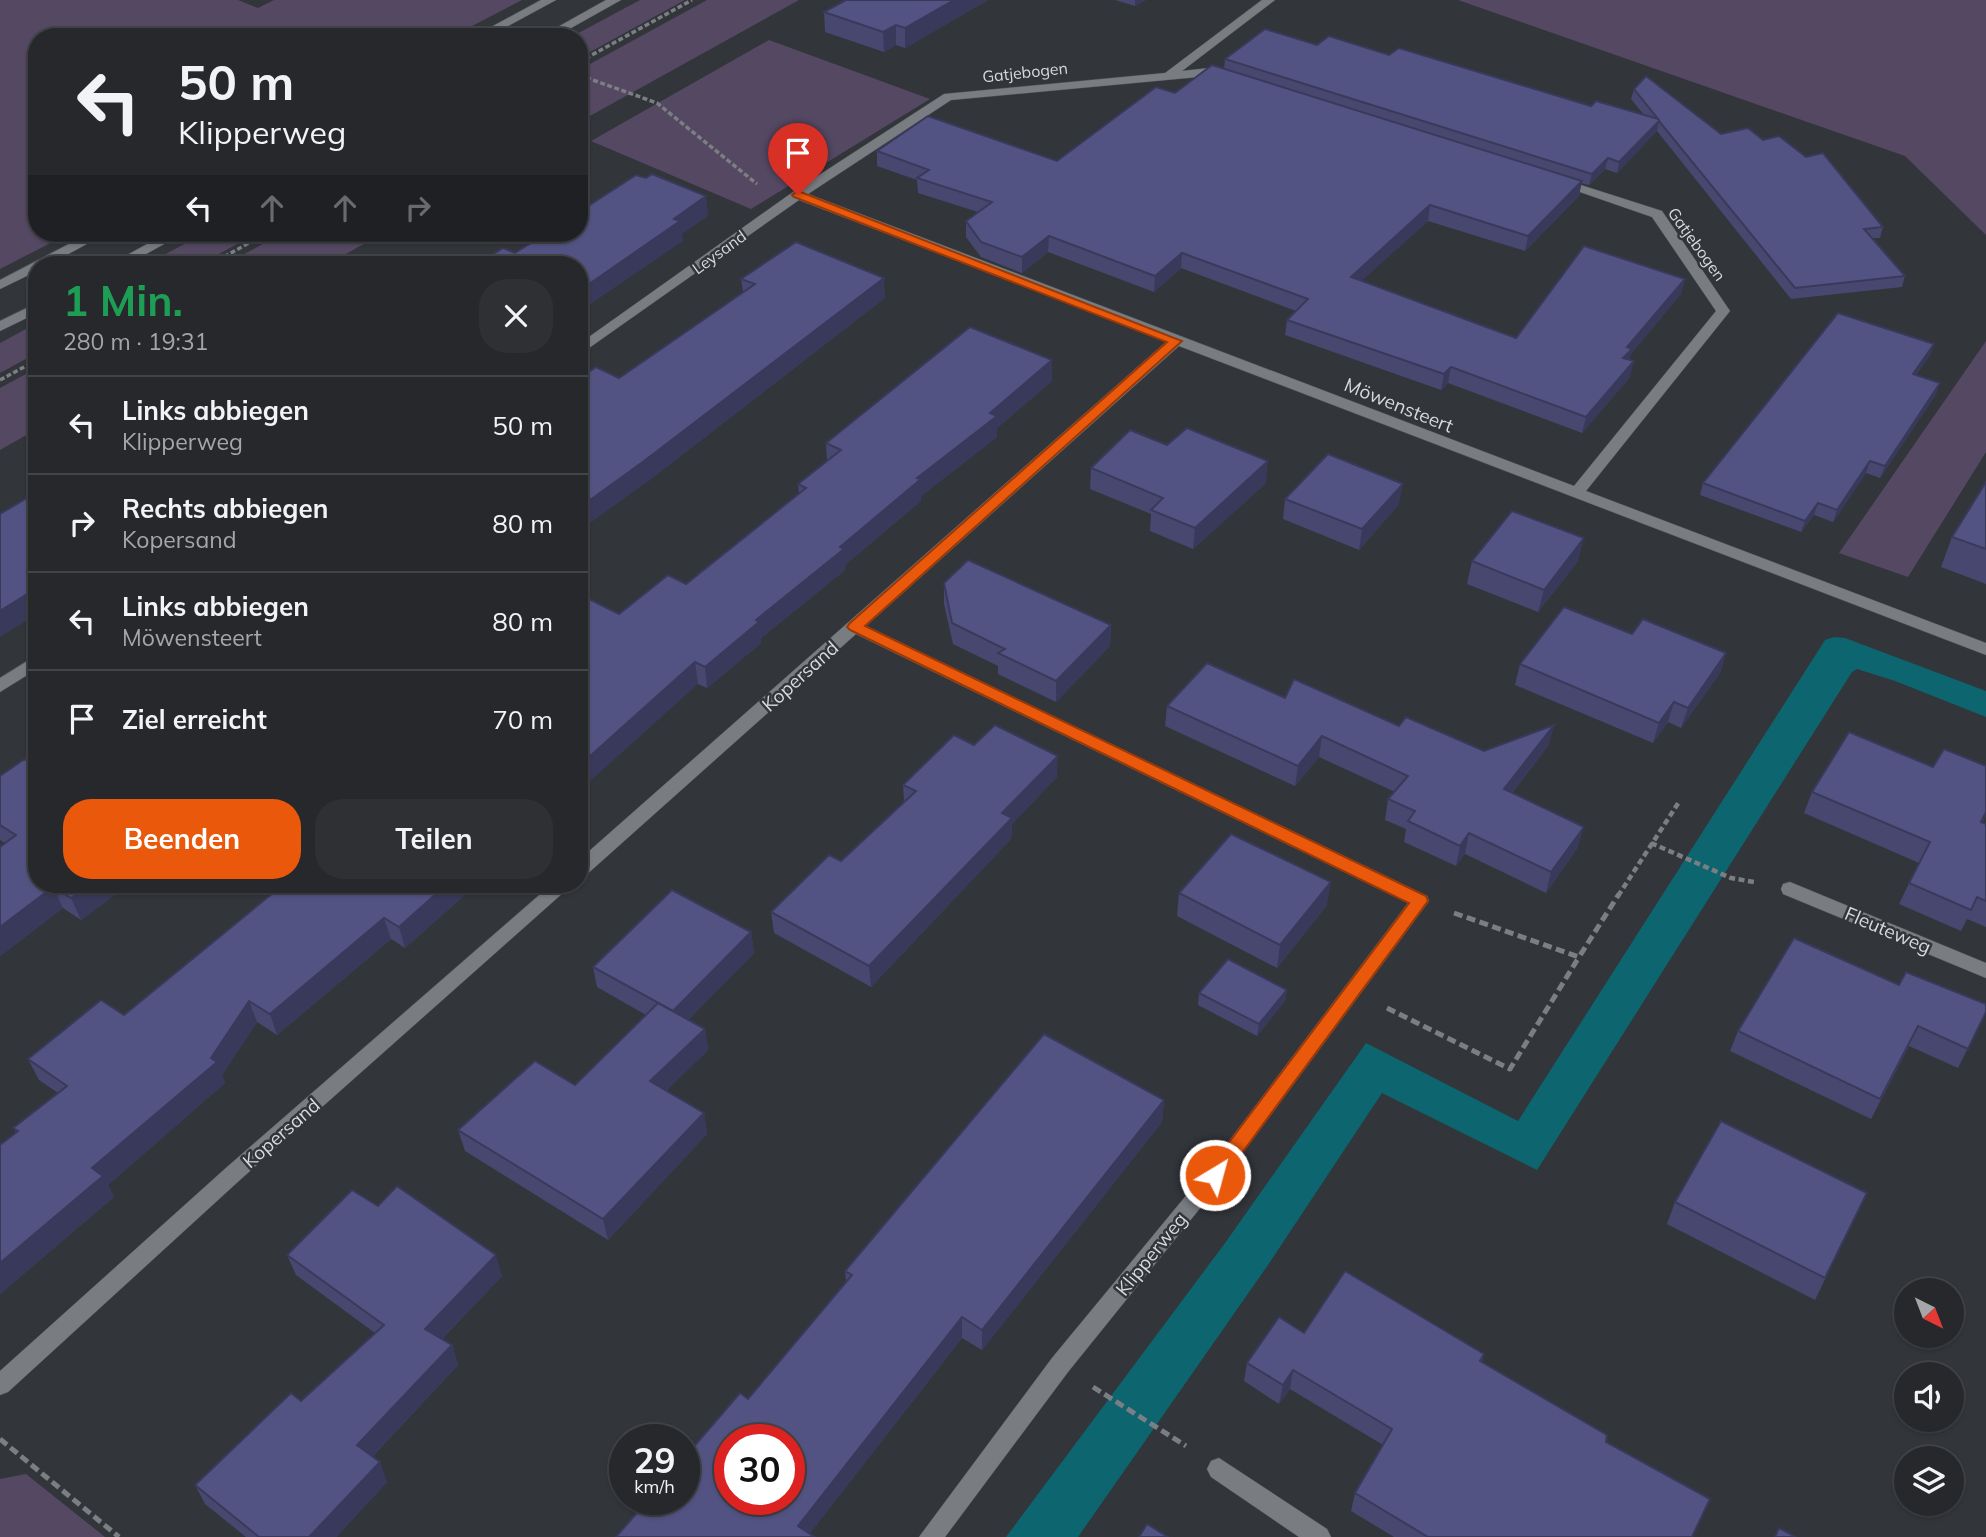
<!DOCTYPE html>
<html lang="de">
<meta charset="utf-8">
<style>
body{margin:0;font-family:Mulish,sans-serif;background:#2e3034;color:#f1f3f6;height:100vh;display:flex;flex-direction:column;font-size:26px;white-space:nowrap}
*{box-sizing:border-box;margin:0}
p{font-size:23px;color:#a4a6a9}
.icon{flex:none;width:38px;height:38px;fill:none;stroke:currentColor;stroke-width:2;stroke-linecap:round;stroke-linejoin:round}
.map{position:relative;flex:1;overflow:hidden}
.sheet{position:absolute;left:28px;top:256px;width:560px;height:637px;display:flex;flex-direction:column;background:#26282c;border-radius:28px;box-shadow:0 2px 5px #0004,0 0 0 2px #424448}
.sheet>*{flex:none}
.guide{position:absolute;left:28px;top:28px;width:560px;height:214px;border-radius:28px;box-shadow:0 2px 5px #0004,0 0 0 2px #424448;background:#26282c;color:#f1f3f6;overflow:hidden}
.needle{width:46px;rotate:138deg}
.tools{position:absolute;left:1894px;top:1278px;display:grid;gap:14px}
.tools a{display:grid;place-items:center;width:70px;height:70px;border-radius:50%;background:#26282c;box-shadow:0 2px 5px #0004,0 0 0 2px #424448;font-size:35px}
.speed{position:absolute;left:609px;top:1424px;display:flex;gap:14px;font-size:35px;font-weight:700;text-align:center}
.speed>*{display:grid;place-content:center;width:91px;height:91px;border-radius:50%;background:#26282c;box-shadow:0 2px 5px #0004,0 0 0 2px #424448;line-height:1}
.speed small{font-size:18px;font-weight:400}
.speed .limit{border:10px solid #d22;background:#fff;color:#111}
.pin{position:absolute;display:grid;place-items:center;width:60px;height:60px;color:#fff;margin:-72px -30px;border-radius:50% 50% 50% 0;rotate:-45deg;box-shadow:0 0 7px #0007}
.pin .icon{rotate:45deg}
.me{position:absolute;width:77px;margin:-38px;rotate:37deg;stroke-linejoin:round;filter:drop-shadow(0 0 5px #0008)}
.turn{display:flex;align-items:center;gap:24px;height:147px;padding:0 35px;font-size:32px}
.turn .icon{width:91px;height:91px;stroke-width:2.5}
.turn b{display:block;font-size:49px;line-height:60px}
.lanes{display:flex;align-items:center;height:66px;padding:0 35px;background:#0003;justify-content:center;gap:35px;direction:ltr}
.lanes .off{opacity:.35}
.round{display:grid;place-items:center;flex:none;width:74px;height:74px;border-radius:28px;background:#2e3034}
.head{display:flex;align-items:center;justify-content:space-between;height:119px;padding:0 35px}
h1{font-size:42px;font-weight:700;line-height:52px;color:#1e9e55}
.button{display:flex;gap:14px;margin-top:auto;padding:14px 35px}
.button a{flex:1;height:80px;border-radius:28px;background:#ea580c;color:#fff;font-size:28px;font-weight:700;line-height:80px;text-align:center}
.button a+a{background:#2e3034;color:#f1f3f6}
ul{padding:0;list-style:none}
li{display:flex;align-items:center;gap:21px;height:98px;padding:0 35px;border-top:2px solid #424448}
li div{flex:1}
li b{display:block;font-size:26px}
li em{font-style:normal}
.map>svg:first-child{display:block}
</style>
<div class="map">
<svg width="1986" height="1537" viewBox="0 0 1986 1537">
<rect width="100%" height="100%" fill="#32353a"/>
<g fill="#554863">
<polygon points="0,0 238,0 258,8 274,0 522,0 451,37 37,37 37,233 70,233 0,269"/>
<polygon points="640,0 685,0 579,58 579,37 571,37"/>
<polygon points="707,0 799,0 579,122 579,70"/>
<polygon points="1458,0 1986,0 1986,235 1905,156"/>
<polygon points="769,40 930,99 751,209 591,141"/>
<polygon points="205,233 258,233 200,264 147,264"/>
<polygon points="283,233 383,233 328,264 226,264"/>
<polygon points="37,323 37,353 0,373 0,343"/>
<polygon points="1986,341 1986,452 1908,577 1839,553"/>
<polygon points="37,368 37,429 0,450 0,388"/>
<polygon points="26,1474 105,1537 0,1537 0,1479"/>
</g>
<polygon fill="#0c656f" points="1834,637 1845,638 1986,691 1986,717 1895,681 1857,669 1852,672 1537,1170 1382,1093 1268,1265 1078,1537 1006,1537 1225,1243 1366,1043 1518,1121 1825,640"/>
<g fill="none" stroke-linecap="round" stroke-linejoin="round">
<g stroke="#4f5255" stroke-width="1">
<g id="minor">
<polygon points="541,0 556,0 488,37 473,37"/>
<polygon points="606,0 621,0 555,37 540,37"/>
<polygon points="1262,0 1275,0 1182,71 1209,68 1227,73 1227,79 1209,76 951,100 808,194 1574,486 1716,311 1652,217 1551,182 1552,179 1562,179 1662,211 1730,311 1586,491 1986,643 1986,655 1179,346 866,626 1427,896 1429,901 1222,1181 1068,1372 945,1537 919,1537 1052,1358 1208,1169 1408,903 856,634 585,876 579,878 579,860 1167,341 799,200 579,355 579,344 793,192 944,94 1165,73"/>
<polygon points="90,233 107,233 50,264 37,264 37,271 0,289 0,280"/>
<polygon points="167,233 184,233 128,264 111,264"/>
<polygon points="37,303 37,313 0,331 0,321"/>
<polygon points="37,655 37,669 0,692 0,678"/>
<polygon points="1790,882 1986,963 1986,978 1783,894 1781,889 1783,884"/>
<polygon points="552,884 573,884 241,1179 8,1392 0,1395 0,1371 227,1167"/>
<polygon points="1219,1458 1327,1529 1331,1537 1299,1537 1211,1477 1207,1469 1211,1461"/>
</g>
</g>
<g stroke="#7b7e82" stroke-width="3.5" stroke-dasharray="5 2.5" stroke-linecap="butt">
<polyline points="579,62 692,0"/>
<polyline points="579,75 657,103 757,184"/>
<polyline points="211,264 267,233"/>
<polyline points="0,380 37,360"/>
</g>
<g stroke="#7b7e82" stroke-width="4.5" stroke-dasharray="6 3.5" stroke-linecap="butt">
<polyline points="1651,843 1731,878 1754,882"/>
<polyline points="1618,896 1679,802"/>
</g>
<g stroke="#7b7e82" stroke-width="5" stroke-dasharray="9 4.5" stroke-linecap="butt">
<polyline points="1454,913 1579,957 1619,894"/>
<polyline points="1387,1008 1510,1069 1579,957"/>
<polyline points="1093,1387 1186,1446"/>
<polyline points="0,1439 119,1537"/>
</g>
<use href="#minor" fill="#797d82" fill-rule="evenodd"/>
</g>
<g fill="#474770">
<polygon points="988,0 905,48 896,45 884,52 825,32 824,12"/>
<polygon points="1115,0 1146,0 1135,6"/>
<polygon points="1317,45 1389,55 1591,106 1644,115 1631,99 1634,89 1721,134 1763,140 1883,227 1880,238 1873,238 1905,276 1902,287 1791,299 1657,131 1617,173 1605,169 1589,185 1581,183 1579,196 1525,251 1428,221 1361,281 1516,338 1685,279 1681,294 1630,355 1629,360 1630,377 1582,433 1448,383 1441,390 1285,335 1287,320 1296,311 1181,268 1154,292 1048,252 1022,273 981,257 966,237 966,221 978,212 918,193 917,180 877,166 877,151 1057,161 1175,93 1224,69 1225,59"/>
<polygon points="741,279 885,298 647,482 619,378 743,292"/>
<polygon points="1934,344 1930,355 1916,375 1940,383 1936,394 1880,478 1866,473 1833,522 1814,515 1801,532 1700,495 1703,483"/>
<polygon points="1052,381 997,428 997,437 921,496 921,501 845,565 845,570 761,638 761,643 707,688 698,684 619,614 686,584 799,493 798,484 827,461 826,443"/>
<polygon points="1167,445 1266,483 1193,549 1150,531 1151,514 1090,489 1091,468"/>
<polygon points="1986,482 1986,584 1941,567 1952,537"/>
<polygon points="1285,499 1399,504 1359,550 1283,519"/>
<polygon points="1472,561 1578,561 1538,612 1467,584"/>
<polygon points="944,583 1111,625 1110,646 1056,702 998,674 998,666 953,644 944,604"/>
<polygon points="1632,634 1726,653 1720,673 1681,728 1668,722 1653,743 1515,685 1520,664"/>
<polygon points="1285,698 1399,726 1484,751 1549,745 1512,793 1578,847 1546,893 1465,854 1456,866 1404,842 1406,829 1385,820 1388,799 1395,792 1319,757 1295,786 1165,726 1167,706"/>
<polygon points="974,745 1057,777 1012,824 1011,839 871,987 774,933 771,912 841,861 904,802 903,785"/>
<polygon points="1986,766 1986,815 1982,823 1986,824 1986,927 1967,919 1961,931 1899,904 1919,863 1804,813 1812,792 1933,767"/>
<polygon points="0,776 37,884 129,884 81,920 63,908 0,956 0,847 5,843 0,840"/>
<polygon points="284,884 477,884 405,948 391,939 277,1035 257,1022 222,1075 225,1083 108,1185 114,1197 0,1294 0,1145 16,1132 13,1128 58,1093 39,1080 28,1059 124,1015"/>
<polygon points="1179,893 1327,905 1277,968 1177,916"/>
<polygon points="751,932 754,953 689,1019 705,1029 708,1050 666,1091 704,1113 707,1134 608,1240 465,1151 458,1130 575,1085 646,1015 597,987 593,967"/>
<polygon points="1899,985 1986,1012 1958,1068 1909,1046 1871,1119 1730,1051 1738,1031"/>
<polygon points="1287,990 1285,1001 1257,1036 1198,1005 1199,993"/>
<polygon points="1164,1100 1162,1122 982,1350 962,1338 810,1533 616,1537 748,1399 846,1283 845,1271"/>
<polygon points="1867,1193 1815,1300 1667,1224 1675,1202"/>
<polygon points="287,1255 502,1276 442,1339 452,1345 458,1365 372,1457 387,1482 336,1537 246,1537 205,1504 195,1485 301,1401 375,1333 296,1275"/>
<polygon points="1304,1333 1484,1354 1482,1362 1606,1442 1692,1537 1394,1537 1351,1511 1355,1493 1383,1445 1290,1389 1279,1404 1244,1381 1247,1363"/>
</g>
<g fill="#393a5b">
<polygon points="954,0 988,0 905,48 905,28"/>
<polygon points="1135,0 1146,0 1135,6"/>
<polygon points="896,25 896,45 884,52 883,32"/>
<polygon points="1659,121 1657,131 1617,173 1619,162"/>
<polygon points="1608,158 1605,169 1589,185 1592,174"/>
<polygon points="1582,181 1579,196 1525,251 1528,236"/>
<polygon points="706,196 708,216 682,234 683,241 579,312 579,291 674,219"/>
<polygon points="1430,205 1428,221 1349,292 1351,277"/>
<polygon points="1049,236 1048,252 1022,273 1022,257"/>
<polygon points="1182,253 1181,268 1154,292 1155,276"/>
<polygon points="884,278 885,298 647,482 579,531 579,508"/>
<polygon points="1685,279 1681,294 1630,355 1628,365 1623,358 1627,347"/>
<polygon points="1934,344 1930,355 1909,385 1913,374"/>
<polygon points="1052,360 1052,381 997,428 997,437 921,496 921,501 845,565 845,570 761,638 761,643 707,688 705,667 756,620 840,547 990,413"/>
<polygon points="1634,361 1630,377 1582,433 1586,417"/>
<polygon points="1451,367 1448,383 1441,390 1444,374"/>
<polygon points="1940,383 1936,394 1880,478 1885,466"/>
<polygon points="1268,461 1266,483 1193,549 1195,528"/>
<polygon points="1870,461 1866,473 1833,522 1837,510"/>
<polygon points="1403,484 1399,504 1359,550 1362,529"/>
<polygon points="1818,503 1814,515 1801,532 1805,521"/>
<polygon points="1584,538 1578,561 1538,612 1544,590"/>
<polygon points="37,588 37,614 0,637 0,611"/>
<polygon points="1111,625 1110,646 1056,702 1056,681"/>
<polygon points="1726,653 1720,673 1681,728 1688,708"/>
<polygon points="695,662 698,684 579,791 579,766"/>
<polygon points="1674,702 1668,722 1653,743 1659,723"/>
<polygon points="1554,725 1549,745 1499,809 1504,789"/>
<polygon points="1322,736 1319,757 1295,786 1298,766"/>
<polygon points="1058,756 1057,777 1012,824 1011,839 871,987 869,966 1002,813"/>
<polygon points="1584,827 1578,847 1546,893 1551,872"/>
<polygon points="1469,833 1465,854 1456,866 1460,846"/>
<polygon points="1331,882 1327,905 1277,968 1280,945"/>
<polygon points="91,884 129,884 81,920 71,898"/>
<polygon points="447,884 477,884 405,948 399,927"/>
<polygon points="53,887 63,908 0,956 0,927"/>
<polygon points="384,918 391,939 277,1035 270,1014"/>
<polygon points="751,932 754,953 676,1032 673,1012"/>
<polygon points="1287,990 1285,1001 1257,1036 1259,1024"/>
<polygon points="249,1001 257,1022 222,1075 225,1083 108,1185 114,1197 0,1294 0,1263 92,1168 211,1058"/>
<polygon points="705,1029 708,1050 654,1103 650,1081"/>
<polygon points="1164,1100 1162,1122 982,1350 982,1330"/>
<polygon points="704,1113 707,1134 608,1240 603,1219"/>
<polygon points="496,1255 502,1276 432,1349 425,1329"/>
<polygon points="962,1317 962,1338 807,1537 798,1526"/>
<polygon points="452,1345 458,1365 365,1464 357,1445"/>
<polygon points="1293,1370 1290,1389 1279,1404 1283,1385"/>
<polygon points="380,1462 387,1482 336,1537 309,1537"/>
</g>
<g fill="#525382" stroke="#393a5b" stroke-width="2" fill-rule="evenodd">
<polygon points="846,0 954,0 905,28 896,25 883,32 824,12"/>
<polygon points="1265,29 1317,45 1329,36 1389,55 1399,48 1591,106 1596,101 1658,119 1634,89 1646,76 1721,134 1748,128 1763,140 1779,136 1806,157 1823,153 1883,227 1864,229 1905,276 1795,288 1659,121 1619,162 1608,158 1592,174 1225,59"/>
<polygon points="1212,65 1582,181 1528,236 1430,205 1351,277 1516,338 1584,246 1685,279 1627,347 1632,349 1623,358 1634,361 1586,417 1451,367 1444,374 1287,320 1308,299 1182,253 1155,276 1049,236 1022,257 981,242 966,221 992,202 917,178 929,170 877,151 928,116 1057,161 1156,87 1175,93"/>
<polygon points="652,174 706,196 674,219 680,221 579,291 579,264 478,264 503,248 515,253 547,233 579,233 579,212 636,175 646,178"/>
<polygon points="796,242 884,278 644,461 579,508 579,379 596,367 619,378 755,284 741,279"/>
<polygon points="1838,313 1934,344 1913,374 1940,383 1885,466 1870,461 1837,510 1818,503 1805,521 1703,483"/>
<polygon points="970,327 1052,360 990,413 997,416 917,478 921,479 840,547 844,549 756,620 759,622 705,667 695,662 579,766 579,594 619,614 668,575 686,584 806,488 798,484 841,450 826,443"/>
<polygon points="1187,428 1268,461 1195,528 1151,510 1163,498 1091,468 1130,430 1167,445"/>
<polygon points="1328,454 1403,484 1362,529 1285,499"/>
<polygon points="1986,482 1986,549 1952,537"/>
<polygon points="37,492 37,588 0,611 0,514"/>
<polygon points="1512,511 1584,538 1544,590 1472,561"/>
<polygon points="968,560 1111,625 1056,681 998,653 1005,649 952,623 944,583"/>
<polygon points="1564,607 1632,634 1643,619 1726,653 1688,708 1674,702 1659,723 1520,664"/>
<polygon points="1207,663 1285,698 1294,679 1399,726 1406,717 1484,751 1554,725 1504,789 1584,827 1551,872 1469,833 1460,846 1408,821 1415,811 1388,799 1408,776 1322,736 1298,766 1167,706"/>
<polygon points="995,725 1058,756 1002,813 1012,818 869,966 771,912 829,855 841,861 916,791 903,785 954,735 974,745"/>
<polygon points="1849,732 1933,767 1944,749 1986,766 1986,812 1981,822 1986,824 1986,901 1977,897 1971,910 1909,883 1930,842 1812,792"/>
<polygon points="37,758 37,884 91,884 71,898 53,887 0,927 0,847 16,835 0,825 0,776 23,760"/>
<polygon points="1231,834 1331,882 1280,945 1179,893"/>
<polygon points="284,884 447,884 399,927 384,918 270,1014 249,1001 211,1058 217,1062 92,1168 103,1176 0,1263 0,1145 18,1131 13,1128 67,1086 28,1059 101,1000 124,1015"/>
<polygon points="672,890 751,932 673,1011 593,967"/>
<polygon points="1794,938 1899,985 1906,972 1986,1004 1986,1012 1968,1049 1918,1026 1880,1099 1738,1031"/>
<polygon points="1228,959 1287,990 1259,1024 1199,993"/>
<polygon points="658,1003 705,1029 650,1081 704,1113 603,1219 458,1130 535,1061 575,1085"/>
<path d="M 1044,1034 L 1164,1100 L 982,1330 L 962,1317 L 798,1526 L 815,1537 L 616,1537 L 648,1500 L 684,1500 L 684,1458 L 740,1393 L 748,1399 L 852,1275 L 845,1271 ZM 730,1440 L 789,1440 L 789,1500 L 730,1500 Z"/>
<polygon points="1721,1121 1867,1193 1825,1278 1675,1202"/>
<polygon points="397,1186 496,1255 425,1329 452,1345 357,1445 380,1462 309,1537 259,1537 195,1485 291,1393 301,1401 384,1325 287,1255 352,1190 378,1206"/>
<polygon points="1345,1271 1484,1354 1480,1361 1607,1435 1606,1442 1710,1499 1692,1537 1428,1537 1355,1493 1392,1429 1293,1370 1283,1385 1247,1363 1279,1317 1304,1333"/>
<polygon points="1147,1524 1168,1537 1139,1537"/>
<polygon points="1779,1528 1796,1537 1775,1537"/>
</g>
<polygon fill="#ea580c" stroke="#983908" stroke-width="2" points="798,191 1182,341 865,626 1426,896 1428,901 1222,1180 1215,1183 1209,1180 1206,1175 1209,1169 1409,903 850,630 847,627 850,623 1167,342 794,197 792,195"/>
<g text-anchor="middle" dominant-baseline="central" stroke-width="5" stroke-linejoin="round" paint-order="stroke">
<g font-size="16" fill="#d7d9dc" stroke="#32353a">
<text transform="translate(1025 72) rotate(-6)">Gatjebogen</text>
<text transform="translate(1697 244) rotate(54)">Gatjebogen</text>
<text transform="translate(719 252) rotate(-36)">Leysand</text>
</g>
<g font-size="19" fill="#d7d9dc" stroke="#32353a">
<text transform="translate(1399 405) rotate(22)">Möwensteert</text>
<text transform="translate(800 676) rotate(-42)">Kopersand</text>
<text transform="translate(1888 930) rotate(23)">Fleuteweg</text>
<text transform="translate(281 1133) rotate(-41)">Kopersand</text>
<text transform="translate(1151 1254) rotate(-51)">Klipperweg</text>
</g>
</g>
</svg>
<div class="tools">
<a><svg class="needle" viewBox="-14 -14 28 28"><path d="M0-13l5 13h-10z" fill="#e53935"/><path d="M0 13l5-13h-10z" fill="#a4a6a9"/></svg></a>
<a><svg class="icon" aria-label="sound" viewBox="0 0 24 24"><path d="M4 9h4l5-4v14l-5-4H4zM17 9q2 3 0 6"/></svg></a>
<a><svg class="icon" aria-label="layers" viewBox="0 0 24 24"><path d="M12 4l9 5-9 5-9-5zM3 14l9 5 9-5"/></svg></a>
</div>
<div class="speed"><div>29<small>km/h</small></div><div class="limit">30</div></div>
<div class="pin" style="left:798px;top:195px;background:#d93025"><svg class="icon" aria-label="arrive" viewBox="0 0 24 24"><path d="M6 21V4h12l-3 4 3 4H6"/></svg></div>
<svg class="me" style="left:1215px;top:1175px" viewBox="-20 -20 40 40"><circle r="17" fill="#ea580c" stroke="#fff" stroke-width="3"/><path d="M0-11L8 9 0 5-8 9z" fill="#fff"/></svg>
<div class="guide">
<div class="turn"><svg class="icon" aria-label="left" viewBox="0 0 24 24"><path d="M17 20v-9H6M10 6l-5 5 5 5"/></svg><div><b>50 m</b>Klipperweg</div></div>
<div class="lanes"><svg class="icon" aria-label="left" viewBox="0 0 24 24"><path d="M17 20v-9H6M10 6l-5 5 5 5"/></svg><svg class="icon off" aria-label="ahead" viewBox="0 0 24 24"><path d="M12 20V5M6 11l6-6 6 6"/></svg><svg class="icon off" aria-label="ahead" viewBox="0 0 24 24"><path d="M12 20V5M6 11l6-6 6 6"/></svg><svg class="icon off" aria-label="right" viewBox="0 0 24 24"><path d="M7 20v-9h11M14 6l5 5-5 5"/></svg></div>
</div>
<section class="sheet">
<div class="head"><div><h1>1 Min.</h1><p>280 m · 19:31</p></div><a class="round"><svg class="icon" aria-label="close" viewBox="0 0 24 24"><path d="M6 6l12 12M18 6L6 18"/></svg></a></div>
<ul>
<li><svg class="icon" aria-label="left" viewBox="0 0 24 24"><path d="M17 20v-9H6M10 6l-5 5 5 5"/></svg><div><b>Links abbiegen</b><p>Klipperweg</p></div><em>50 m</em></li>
<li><svg class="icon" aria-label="right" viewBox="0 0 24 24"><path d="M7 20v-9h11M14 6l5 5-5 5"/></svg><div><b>Rechts abbiegen</b><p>Kopersand</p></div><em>80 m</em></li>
<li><svg class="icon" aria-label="left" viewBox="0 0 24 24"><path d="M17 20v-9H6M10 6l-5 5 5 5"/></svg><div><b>Links abbiegen</b><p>Möwensteert</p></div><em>80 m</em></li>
<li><svg class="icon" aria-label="arrive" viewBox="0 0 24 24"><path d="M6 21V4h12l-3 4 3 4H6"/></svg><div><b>Ziel erreicht</b></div><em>70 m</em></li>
</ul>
<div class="button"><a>Beenden</a><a>Teilen</a></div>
</section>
</div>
